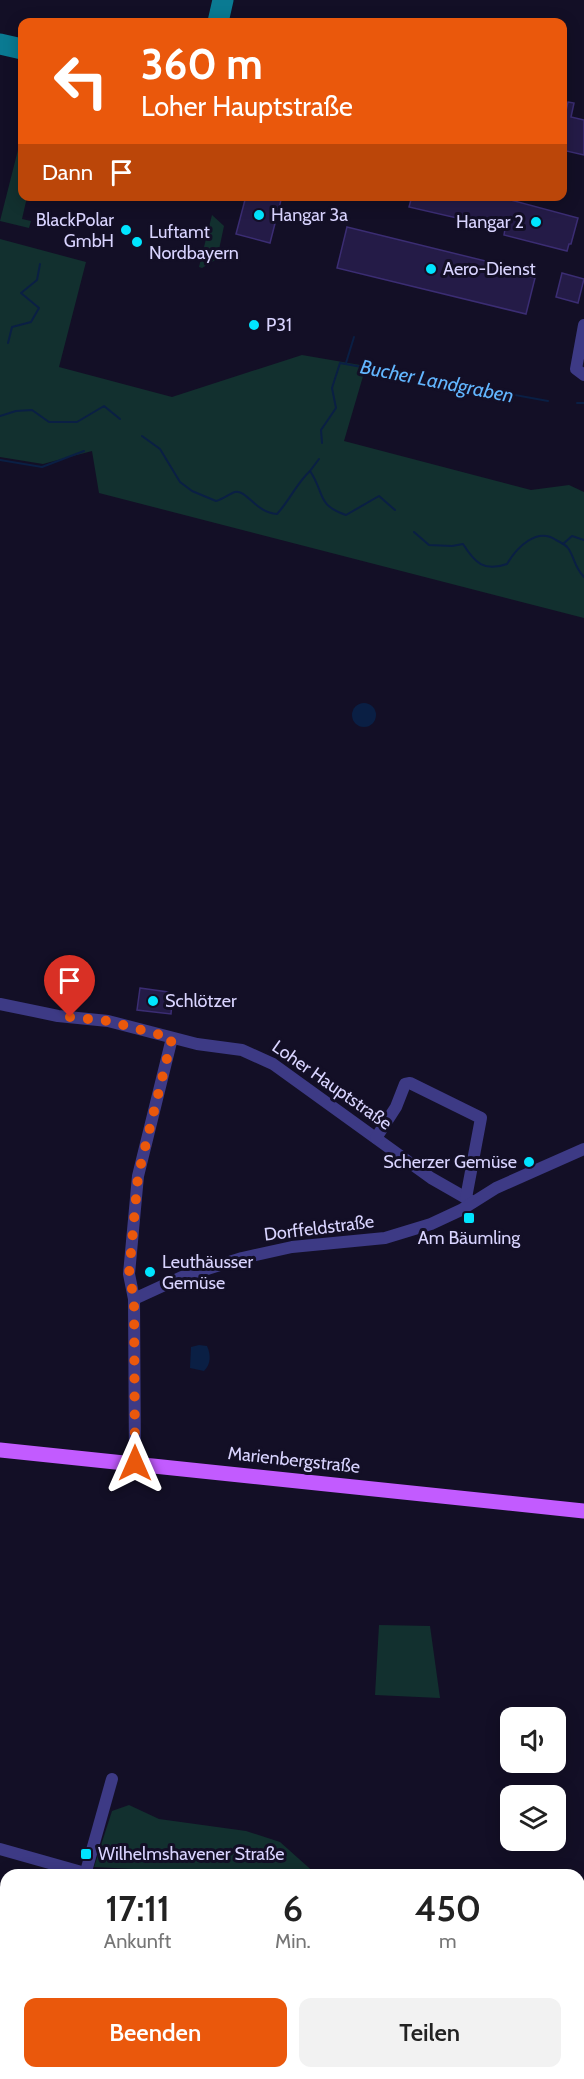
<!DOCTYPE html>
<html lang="de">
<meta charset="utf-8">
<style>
body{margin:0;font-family:Cabin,sans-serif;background:#f2f2f2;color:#222;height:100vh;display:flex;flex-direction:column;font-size:22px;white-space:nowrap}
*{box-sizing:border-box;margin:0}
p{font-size:20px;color:#767676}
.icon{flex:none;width:33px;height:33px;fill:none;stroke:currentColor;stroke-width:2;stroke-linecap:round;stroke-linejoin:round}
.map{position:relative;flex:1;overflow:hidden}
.side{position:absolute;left:0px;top:1869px;width:585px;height:210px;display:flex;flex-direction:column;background:#fff;border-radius:18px 18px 0 0;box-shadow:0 3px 15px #0003}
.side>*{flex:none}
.top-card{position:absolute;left:18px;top:18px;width:549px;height:183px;border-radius:12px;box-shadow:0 3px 15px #0003;background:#ea580c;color:#fff;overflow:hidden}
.controls{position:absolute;left:500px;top:1707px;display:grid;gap:12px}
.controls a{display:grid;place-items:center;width:66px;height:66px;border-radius:12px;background:#fff;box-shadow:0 3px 15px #0003;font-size:30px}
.pin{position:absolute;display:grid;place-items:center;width:51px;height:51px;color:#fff;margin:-62px -26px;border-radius:50% 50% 50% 0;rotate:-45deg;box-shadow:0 0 6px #0007}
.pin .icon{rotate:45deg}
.me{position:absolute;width:66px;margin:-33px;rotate:0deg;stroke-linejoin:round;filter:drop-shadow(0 0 4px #0008)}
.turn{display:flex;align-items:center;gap:21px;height:126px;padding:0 24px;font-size:27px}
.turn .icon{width:78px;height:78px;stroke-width:2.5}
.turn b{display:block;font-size:42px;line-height:51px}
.then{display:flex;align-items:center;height:57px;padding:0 24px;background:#0003;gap:12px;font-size:22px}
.eta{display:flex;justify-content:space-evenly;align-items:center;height:102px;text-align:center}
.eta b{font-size:36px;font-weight:600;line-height:42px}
.cta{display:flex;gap:12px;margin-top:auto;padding:12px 24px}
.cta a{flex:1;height:69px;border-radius:12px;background:#ea580c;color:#fff;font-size:24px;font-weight:600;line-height:69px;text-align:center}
.cta a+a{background:#f2f2f2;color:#222}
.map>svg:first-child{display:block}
</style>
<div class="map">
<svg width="584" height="2079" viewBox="0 0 584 2079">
<rect width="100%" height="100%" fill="#130f26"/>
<g fill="#12302f">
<polygon points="22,134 22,196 27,197 22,219 31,221 29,228 0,221"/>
<polygon points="212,215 224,226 217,259 202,268 199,267"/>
<polygon points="0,239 86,262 59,367 172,397 302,355 366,366 344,441 531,490 569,485 584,492 584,618 99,493 92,451 43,464 0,457"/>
<polygon points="379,1625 430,1626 440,1698 375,1695"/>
<polygon points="129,1805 159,1819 246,1831 280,1842 317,1875 178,1875 153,1870 94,1867 112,1811"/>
</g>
<g fill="#0a1f44">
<circle cx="364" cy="715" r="12"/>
<path d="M 199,1345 L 207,1346 C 211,1355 211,1364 204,1371 L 190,1368 L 191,1347 Z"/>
</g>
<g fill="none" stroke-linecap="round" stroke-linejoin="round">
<g stroke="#0a1f44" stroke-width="2">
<polyline points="8,343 12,327 31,322 39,308 21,293 37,280 40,264"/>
<polyline points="346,363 354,337"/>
<polyline points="577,403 584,403"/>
<polyline points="0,416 16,411 32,410 49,422 77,422 104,406 120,419"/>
<path d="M 142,436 L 160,449 L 180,482 L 192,491 L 216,501 C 223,499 229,494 235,492 C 246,489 256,513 277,514 C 290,500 296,484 310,471 C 325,493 316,505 346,515 L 379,496 L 395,510"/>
<polyline points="322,443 321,430 336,408 332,388 340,363 548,401"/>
<polyline points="0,460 42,467 84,451"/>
<polyline points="310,471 319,459"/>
<path d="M 414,532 L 429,545 L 452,546 L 463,544 C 475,563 484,572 507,564 C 517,547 537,527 556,540 C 560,542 566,545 568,548 C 575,558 574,567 584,577"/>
<polyline points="563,544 572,536 584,540"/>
</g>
<g stroke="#0a7a92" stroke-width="21">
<polyline points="218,22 223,0"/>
<polyline points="0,44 22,49"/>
</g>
</g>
<g fill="#241b47" stroke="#3b2d73" stroke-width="1.5">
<polygon points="568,102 574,103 571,117 584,120 584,155 562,150 562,115 565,115"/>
<polygon points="246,196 282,196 270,243 236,234"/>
<polygon points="412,196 496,196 578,218 571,244 569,244 567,251 504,235 505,229 409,207"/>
<polygon points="347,227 526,271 525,275 535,278 526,314 337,268"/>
<polygon points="562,273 584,279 578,303 556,297"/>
<polygon points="140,988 168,992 167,1001 172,1002 171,1014 137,1010"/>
</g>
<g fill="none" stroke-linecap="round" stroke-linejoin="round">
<g stroke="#3d3a85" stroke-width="12">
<polyline points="584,325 576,369 584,375"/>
<polyline points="0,1004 58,1016 108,1021 197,1044 242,1050 273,1064 431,1178 473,1202"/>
<polyline points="376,1138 396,1107 405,1084 410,1083 481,1118 466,1198"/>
<polyline points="134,1299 182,1277 242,1258 292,1247 385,1238 431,1224 461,1210 496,1188 584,1149"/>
<polyline points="135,1463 134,1299 129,1274 138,1176 172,1038"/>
<polyline points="0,1849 85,1873"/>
<polyline points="85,1875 112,1779"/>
<polyline points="0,1925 6,1927"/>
<polyline points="579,2004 583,1983"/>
<polyline points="0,2045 6,2032"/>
<polyline points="565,2079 566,2073"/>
</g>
<polyline stroke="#c25bff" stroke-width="15" points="0,1450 584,1511"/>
</g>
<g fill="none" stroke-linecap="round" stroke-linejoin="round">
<polyline stroke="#ea580c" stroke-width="10" stroke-dasharray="0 18" points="70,1017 108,1021 172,1038 138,1176 129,1274 134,1299 135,1463"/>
</g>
<g fill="#00e5ff" stroke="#130f26" stroke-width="2">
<circle cx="259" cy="215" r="6"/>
<circle cx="536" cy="222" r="6"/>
<circle cx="126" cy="230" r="6"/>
<circle cx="137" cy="242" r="6"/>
<circle cx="431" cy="269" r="6"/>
<circle cx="254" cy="325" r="6"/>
<circle cx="153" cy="1001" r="6"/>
<circle cx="529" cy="1162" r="6"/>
<rect x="463" y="1212" width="12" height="12" rx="3"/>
<circle cx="150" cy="1272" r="6"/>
<rect x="80" y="1848" width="12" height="12" rx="3"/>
</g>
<g text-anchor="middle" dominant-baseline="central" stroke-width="6" stroke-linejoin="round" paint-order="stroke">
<g font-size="18" fill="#d9d4ff" stroke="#130f26" text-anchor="start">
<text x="271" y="215">Hangar 3a</text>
<text x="114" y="220" text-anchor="end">BlackPolar<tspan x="114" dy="21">GmbH</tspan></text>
<text x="524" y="222" text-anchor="end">Hangar 2</text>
<text x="149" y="232">Luftamt<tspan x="149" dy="21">Nordbayern</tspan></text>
<text x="443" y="269">Aero-Dienst</text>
<text x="266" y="325">P31</text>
<text x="165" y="1001">Schlötzer</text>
<text x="517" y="1162" text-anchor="end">Scherzer Gemüse</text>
<text x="469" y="1238" text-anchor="middle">Am Bäumling</text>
<text x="162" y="1262">Leuthäusser<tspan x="162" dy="21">Gemüse</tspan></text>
<text x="98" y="1854">Wilhelmshavener Straße</text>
</g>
<g font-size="18" fill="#d9d4ff" stroke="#130f26">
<text transform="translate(332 1085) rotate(35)">Loher Hauptstraße</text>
<text transform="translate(319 1228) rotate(-7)">Dorffeldstraße</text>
<text transform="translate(294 1460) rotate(6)">Marienbergstraße</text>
</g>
<g font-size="20" font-style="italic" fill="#62b6ff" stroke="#130f26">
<text transform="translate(437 381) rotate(11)">Bucher Landgraben</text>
</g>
</g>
</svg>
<div class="controls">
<a><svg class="icon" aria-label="sound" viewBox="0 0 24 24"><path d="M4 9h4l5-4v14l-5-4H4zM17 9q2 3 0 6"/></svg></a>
<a><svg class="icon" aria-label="layers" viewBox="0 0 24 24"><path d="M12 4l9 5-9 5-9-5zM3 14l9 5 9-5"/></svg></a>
</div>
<div class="pin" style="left:70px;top:1017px;background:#d93025"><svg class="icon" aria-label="arrive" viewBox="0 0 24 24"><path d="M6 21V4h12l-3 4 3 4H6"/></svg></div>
<svg class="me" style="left:135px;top:1463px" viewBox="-20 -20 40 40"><path d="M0-17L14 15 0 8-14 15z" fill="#ea580c" stroke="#fff" stroke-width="4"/></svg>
<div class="top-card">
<div class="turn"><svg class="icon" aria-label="left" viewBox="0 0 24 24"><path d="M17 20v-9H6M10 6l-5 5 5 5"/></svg><div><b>360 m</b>Loher Hauptstraße</div></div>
<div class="then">Dann<svg class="icon" aria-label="arrive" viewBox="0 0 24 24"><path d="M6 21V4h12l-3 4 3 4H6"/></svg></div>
</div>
<section class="side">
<div class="eta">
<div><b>17:11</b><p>Ankunft</p></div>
<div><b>6</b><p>Min.</p></div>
<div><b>450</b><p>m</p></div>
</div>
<div class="cta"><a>Beenden</a><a>Teilen</a></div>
</section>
</div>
